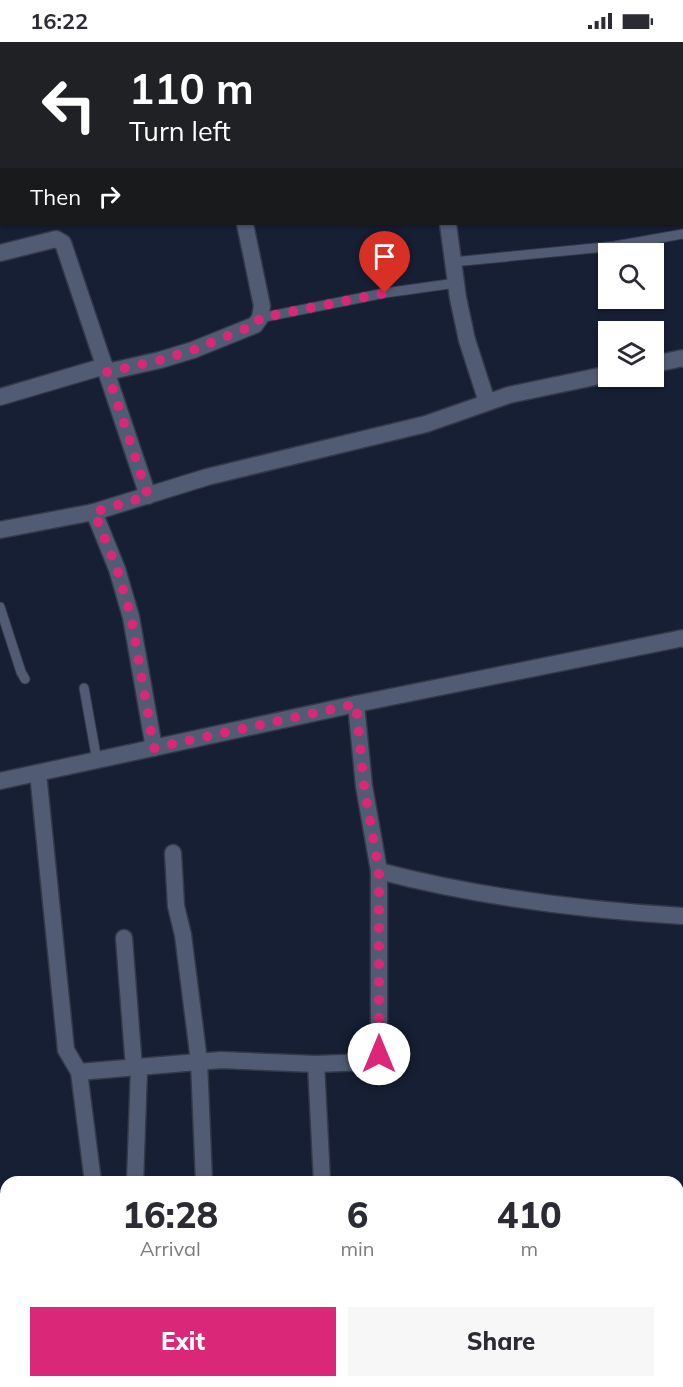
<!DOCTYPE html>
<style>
body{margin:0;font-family:Mulish,sans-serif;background:#f7f7f7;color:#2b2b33;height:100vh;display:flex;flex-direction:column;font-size:22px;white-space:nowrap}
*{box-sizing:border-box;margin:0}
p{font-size:20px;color:#7c7c81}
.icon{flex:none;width:33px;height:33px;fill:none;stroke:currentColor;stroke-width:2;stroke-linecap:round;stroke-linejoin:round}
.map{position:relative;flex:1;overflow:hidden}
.drawer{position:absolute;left:0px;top:1134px;width:684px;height:212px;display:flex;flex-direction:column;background:#fff;border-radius:18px 18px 0 0;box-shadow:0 2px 4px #0004}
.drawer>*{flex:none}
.guide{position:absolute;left:0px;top:0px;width:684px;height:183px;box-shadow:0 2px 4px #0004;background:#202124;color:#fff;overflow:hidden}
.fabs{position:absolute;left:598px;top:201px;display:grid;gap:12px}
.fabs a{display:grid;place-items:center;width:66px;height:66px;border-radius:0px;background:#fff;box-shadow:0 2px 4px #0004;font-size:30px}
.pin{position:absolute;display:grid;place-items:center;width:51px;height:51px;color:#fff;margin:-62px -26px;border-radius:50% 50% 50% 0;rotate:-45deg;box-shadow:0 0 6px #0007}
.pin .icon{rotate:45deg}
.me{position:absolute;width:66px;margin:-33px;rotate:0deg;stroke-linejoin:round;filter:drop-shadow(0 0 4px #0008)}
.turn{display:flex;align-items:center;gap:21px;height:126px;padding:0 30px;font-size:27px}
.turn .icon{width:78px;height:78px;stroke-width:2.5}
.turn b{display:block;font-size:42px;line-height:51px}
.then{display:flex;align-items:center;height:57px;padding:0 30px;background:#0003;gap:12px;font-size:22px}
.eta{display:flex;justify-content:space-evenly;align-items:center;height:102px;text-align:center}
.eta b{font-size:36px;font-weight:800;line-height:42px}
.cta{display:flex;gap:12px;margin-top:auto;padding:12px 30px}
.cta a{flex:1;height:69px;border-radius:0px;background:#db2777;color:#fff;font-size:24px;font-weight:800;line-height:69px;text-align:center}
.cta a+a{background:#f7f7f7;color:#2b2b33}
.status{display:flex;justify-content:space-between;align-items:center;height:42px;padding:0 30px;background:#fff;direction:ltr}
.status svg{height:16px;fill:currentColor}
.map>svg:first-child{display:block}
</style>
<div class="status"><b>16:22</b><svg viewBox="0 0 49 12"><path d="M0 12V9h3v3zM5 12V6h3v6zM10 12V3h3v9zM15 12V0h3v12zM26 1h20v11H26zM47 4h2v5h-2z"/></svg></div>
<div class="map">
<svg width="683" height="1345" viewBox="0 0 683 1345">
<rect width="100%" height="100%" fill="#161f33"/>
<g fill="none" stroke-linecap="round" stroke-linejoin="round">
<g stroke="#34394a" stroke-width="11">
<g id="service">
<polyline points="453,220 615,204 683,192"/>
<polyline points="260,276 385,251 456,241"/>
<polyline points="0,565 21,630 25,637"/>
<polyline points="84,646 97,719"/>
</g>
</g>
<g stroke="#34394a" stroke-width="19">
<g id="minor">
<polyline points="192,0 192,2"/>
<polyline points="426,0 427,2"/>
<polyline points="651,0 651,2"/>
<polyline points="682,147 683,150"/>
<polyline points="448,182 458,256 467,298 487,360"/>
<polyline points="0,211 56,197 63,201 148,454"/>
<polyline points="654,322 683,316"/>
<polyline points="107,330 160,318 193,308 255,283 260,276 262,264 245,182"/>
<polyline points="0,355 105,324"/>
<polyline points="94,470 117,527 131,575 154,706"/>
<polyline points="0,488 94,470 207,435 426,382 509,353 609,332"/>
<path d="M 356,662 L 364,744 L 379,829 C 478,855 581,868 683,874"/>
<polyline points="38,731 66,1008 79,1030 93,1140"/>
<polyline points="0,739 356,662 683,596"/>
<polyline points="173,811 176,864 183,893 199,1019 204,1140"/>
<polyline points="124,896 134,1026"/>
<polyline points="79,1030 221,1018 316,1022"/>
<polyline points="135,1140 139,1026"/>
<polyline points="322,1140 316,1022 369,1020 379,1012 379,829"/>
<polyline points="333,1340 333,1345"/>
</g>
</g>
<g stroke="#34394a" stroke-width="19">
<g id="tertiary">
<polyline points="96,2 100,0"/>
<polyline points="0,44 2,43"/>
<polyline points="0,1170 6,1181"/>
<polyline points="91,1340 94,1345"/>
</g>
</g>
<use href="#service" stroke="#515c74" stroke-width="9"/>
<use href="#minor" stroke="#515c74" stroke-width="16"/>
<use href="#tertiary" stroke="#515c74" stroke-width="16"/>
</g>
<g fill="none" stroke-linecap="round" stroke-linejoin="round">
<polyline stroke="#db2777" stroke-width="10" stroke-dasharray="0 18" points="379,1012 379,829 364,744 356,662 154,706 131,575 117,527 94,470 148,454 107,330 160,318 193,308 255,283 260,276 385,251"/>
</g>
</svg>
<div class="fabs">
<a><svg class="icon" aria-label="search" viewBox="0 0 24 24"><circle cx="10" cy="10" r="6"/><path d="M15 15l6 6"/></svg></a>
<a><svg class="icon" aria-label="layers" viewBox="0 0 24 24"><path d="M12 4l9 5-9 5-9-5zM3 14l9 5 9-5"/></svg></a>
</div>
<div class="pin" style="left:385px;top:251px;background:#d93025"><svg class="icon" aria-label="arrive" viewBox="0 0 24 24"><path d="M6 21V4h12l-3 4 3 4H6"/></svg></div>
<svg class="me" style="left:379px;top:1012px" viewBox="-20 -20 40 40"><circle r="19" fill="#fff"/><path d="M0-13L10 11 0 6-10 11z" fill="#db2777"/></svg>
<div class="guide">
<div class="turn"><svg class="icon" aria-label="left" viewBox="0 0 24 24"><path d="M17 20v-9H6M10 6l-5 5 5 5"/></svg><div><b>110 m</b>Turn left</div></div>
<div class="then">Then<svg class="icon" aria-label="right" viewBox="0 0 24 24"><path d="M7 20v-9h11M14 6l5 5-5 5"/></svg></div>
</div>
<section class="drawer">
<div class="eta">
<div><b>16:28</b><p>Arrival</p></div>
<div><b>6</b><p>min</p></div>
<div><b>410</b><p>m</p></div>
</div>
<div class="cta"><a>Exit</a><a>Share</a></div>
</section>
</div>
